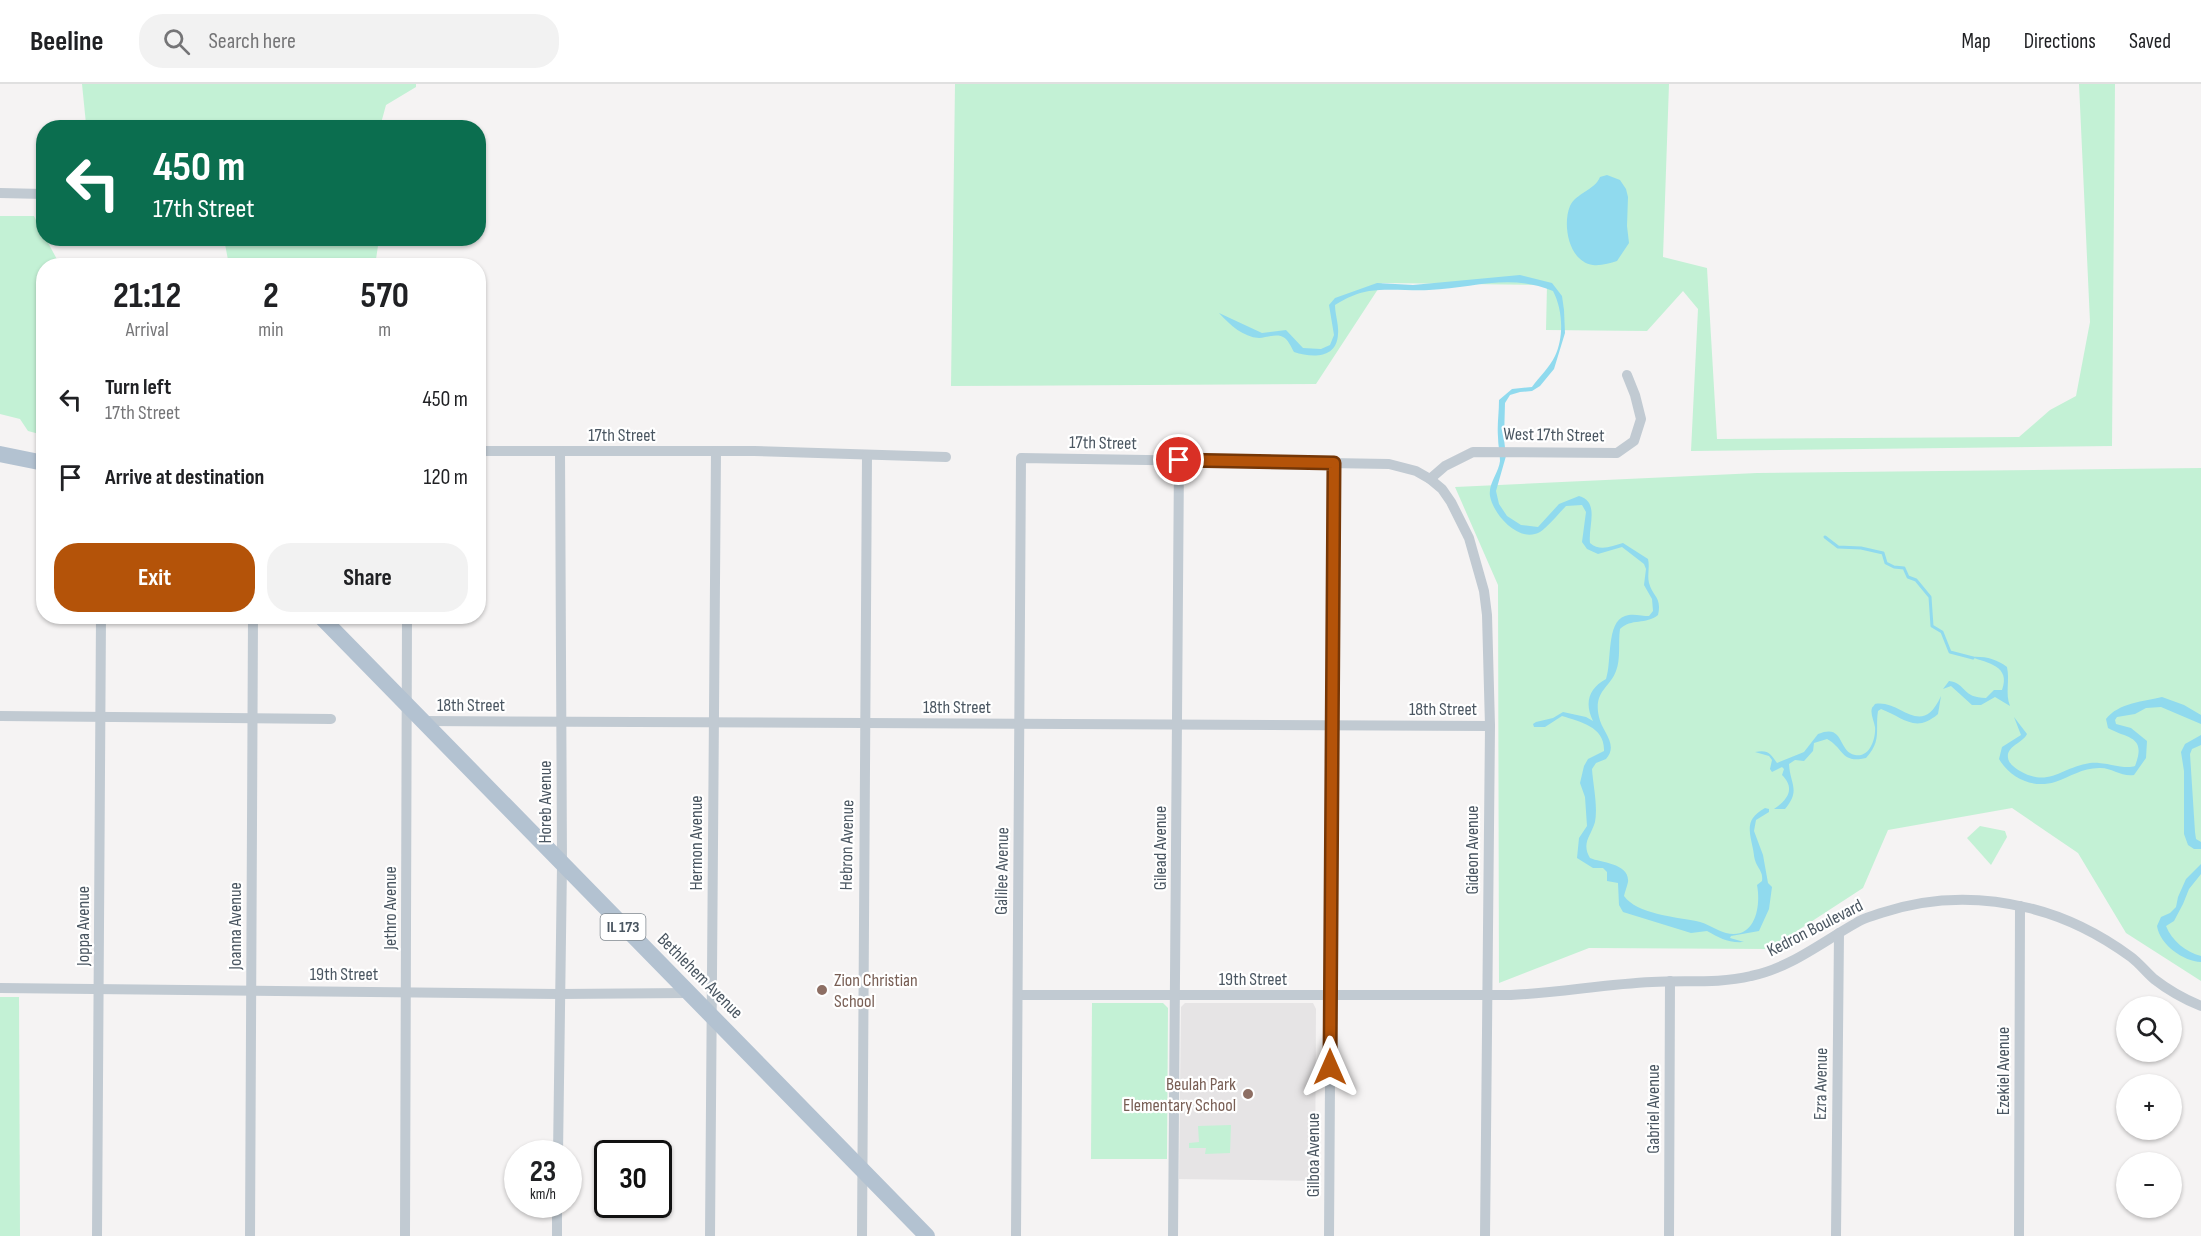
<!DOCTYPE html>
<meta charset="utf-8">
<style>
body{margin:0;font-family:"Sofia Sans Condensed",sans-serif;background:#f2f2f2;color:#202124;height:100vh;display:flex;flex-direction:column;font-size:22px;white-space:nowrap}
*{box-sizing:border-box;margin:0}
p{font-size:20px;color:#757577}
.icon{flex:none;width:33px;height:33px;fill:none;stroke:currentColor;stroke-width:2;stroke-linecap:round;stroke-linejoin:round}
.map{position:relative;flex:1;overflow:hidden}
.sheet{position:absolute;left:36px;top:174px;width:450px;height:366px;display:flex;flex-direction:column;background:#fff;border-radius:24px;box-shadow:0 2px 4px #0004}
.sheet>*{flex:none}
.banner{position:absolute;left:36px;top:36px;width:450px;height:126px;border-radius:24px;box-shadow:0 2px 4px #0004;background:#0b6e4f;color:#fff;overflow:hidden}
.tools{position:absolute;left:2116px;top:912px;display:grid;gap:12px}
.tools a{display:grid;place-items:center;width:66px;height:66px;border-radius:50%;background:#fff;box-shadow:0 2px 4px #0004;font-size:30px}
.speed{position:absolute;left:504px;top:1056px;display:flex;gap:12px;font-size:30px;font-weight:700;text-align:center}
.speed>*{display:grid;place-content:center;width:78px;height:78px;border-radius:50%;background:#fff;box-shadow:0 2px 4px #0004;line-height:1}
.speed small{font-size:15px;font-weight:400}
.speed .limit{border:3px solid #111;border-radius:9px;background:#fff;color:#111}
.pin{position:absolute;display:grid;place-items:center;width:51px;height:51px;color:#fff;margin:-26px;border:3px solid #fff;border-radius:50%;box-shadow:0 2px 6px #0007}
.me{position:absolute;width:66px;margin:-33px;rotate:0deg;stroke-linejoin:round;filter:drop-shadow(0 0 4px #0008)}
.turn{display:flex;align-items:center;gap:21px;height:126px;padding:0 18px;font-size:27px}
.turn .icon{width:78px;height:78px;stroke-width:2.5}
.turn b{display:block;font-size:42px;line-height:51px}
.eta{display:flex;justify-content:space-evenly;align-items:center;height:102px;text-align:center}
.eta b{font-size:36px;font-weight:700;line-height:42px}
.primary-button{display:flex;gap:12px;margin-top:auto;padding:12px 18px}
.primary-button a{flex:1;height:69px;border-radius:24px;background:#b45309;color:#fff;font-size:24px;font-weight:700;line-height:69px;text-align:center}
.primary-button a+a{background:#f2f2f2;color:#202124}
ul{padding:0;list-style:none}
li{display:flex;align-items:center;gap:18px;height:78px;padding:0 18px}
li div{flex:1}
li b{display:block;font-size:22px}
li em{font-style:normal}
header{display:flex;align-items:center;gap:36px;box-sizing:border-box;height:84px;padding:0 30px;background:#fff;border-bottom:2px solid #e0e0e0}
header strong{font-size:28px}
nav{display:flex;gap:33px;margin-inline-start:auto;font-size:21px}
.search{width:420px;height:54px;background:#f2f2f2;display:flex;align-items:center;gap:15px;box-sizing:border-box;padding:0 21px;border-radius:24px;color:#757577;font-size:22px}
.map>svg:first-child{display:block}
</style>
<header>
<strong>Beeline</strong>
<div class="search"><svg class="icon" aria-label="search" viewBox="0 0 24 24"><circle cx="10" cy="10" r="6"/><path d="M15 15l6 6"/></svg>Search here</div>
<nav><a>Map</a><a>Directions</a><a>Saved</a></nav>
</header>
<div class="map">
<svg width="2201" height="1152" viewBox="0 0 2201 1152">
<rect width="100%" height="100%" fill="#f5f3f3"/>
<polygon fill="#e6e4e5" points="1185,919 1313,919 1316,925 1315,1097 1179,1095 1181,923"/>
<g fill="#c3f1d5">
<polygon points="82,0 416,0 416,3 386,21 380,43 89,44 86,40"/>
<polygon points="955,0 1669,0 1663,173 1707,184 1717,355 2019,353 2050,326 2076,312 2090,238 2079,0 2115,0 2112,362 1691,367 1698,225 1683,207 1647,247 1546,246 1547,201 1382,199 1316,300 951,302"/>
<polygon points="0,132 34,132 43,150 44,154 46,155 60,181 44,182 43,351 28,347 20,335 0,330"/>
<polygon points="224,155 224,154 379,155 375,182 229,181"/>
<polygon points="2201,384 2201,897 2126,849 2078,769 2012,724 1888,746 1863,804 1769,865 1589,864 1499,899 1498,501 1455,403 1757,389"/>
<polygon points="1980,742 2005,747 2007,753 1991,781 1967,754"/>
<polygon points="0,913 19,913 20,1152 0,1152"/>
<polygon points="1092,919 1163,919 1168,924 1167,1075 1091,1075"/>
<polygon points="1231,1041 1230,1069 1205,1070 1206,1064 1189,1064 1189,1059 1199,1058 1198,1042"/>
</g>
<g fill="#90daee">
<path d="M 1607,91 L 1620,96 L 1626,105 L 1628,113 L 1627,142 L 1629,159 L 1617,177 C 1610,179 1601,182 1593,181 C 1569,178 1562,141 1570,122 C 1576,109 1595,106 1600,93 Z"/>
<path d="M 1520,191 L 1552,199 L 1562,212 L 1564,226 L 1565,249 L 1554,285 L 1540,302 L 1532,307 L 1520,308 L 1510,311 L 1505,319 L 1504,355 L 1506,372 L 1496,407 L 1499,420 L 1507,432 L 1521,441 L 1538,443 L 1559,420 L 1579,412 C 1600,418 1588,442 1590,459 C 1600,468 1612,462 1623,459 L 1648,475 C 1650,483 1647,491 1649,499 C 1653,513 1662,513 1658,531 C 1646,541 1631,534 1620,545 C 1618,558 1621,575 1616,587 C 1610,604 1593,607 1599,633 C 1602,648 1619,660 1606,675 L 1596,679 L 1592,685 C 1593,701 1598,722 1595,738 C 1591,752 1581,759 1590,774 C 1601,779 1630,779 1628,798 C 1627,803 1625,807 1624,812 C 1637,830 1675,833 1696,837 C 1707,839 1716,846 1726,849 C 1756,856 1761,821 1757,801 L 1762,797 C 1763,789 1760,787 1756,779 C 1754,775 1754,770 1753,765 C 1749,746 1745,735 1765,724 L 1769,725 L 1769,728 L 1756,736 L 1754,747 L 1763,771 L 1768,799 L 1772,803 L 1769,825 L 1759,847 L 1731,852 L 1730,854 L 1744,858 C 1727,859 1720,854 1707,847 L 1691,849 L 1623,828 L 1619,821 L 1618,799 L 1607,797 L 1607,788 L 1603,784 L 1593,784 L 1577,774 L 1579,754 L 1587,742 L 1585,713 L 1580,699 L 1584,682 L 1588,675 L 1604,667 C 1605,643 1581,638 1562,632 L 1545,643 L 1534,643 L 1533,640 L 1536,638 L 1553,634 L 1563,628 L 1586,633 L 1593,637 C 1584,619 1589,604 1606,595 C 1612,578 1606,538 1625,532 C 1632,529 1642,532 1649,532 L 1653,527 L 1652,515 L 1644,501 L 1646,485 L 1644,480 L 1622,463 L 1598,470 L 1587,465 L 1582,458 L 1586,428 L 1582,421 L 1566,422 C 1559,429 1548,443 1540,448 C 1519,460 1493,430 1490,412 C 1488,400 1499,388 1500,377 C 1500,369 1498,361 1498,353 C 1497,341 1499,329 1499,316 L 1512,305 L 1532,303 C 1539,293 1550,283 1555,272 C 1564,253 1563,226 1553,207 C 1510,189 1474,204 1429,206 C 1410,207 1388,204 1369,207 C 1357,209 1346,214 1335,221 C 1335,230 1339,241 1338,250 C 1337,275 1312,274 1294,268 C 1291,263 1288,255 1283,253 C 1276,249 1266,254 1259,254 C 1243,253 1230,241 1219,229 L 1262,249 L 1286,246 L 1303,264 L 1321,265 L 1330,261 L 1334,251 L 1329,221 L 1335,214 L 1377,199 L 1413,201 Z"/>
<path d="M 1971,573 C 1984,572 1997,575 2007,583 C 2010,597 2005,609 2010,622 L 1995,613 L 1981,621 L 1972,621 L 1951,602 L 1943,605 L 1949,597 C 1966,599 1962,614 1986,614 L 1994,606 L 2002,606 C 2011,582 1988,579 1971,573 Z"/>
<path d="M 1941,612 L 1938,630 C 1915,650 1903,633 1881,625 L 1878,627 C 1875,646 1882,657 1866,674 C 1841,680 1844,664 1827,655 L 1814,659 L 1813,667 L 1804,677 L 1795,676 L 1789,680 C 1790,700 1801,706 1785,725 L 1774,725 C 1787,716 1796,705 1782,691 L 1784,685 L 1782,683 L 1772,688 L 1770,685 L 1772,676 L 1769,672 L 1755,668 C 1768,665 1771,670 1777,679 L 1804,668 L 1818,650 C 1845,639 1837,667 1855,671 C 1870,674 1876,654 1875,643 C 1874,637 1870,630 1872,624 C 1872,623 1874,622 1875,620 C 1901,615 1921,656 1941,612 Z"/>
<path d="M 2162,613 L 2184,621 L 2201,631 L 2201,640 L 2161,623 L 2146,624 L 2135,630 L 2117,633 L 2115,636 L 2116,640 L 2131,644 L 2147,657 L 2146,674 L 2134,691 C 2121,693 2111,683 2099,684 C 2082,684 2070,693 2055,698 C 2033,705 2010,694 1999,675 L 2002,663 L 2021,651 L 2014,633 L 2027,650 C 2023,659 2006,662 2008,674 C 2009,680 2015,684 2020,687 C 2049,704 2062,683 2090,679 C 2104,677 2124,686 2135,682 C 2147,651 2127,655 2108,644 L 2106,635 C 2118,619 2145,617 2162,613 Z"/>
<polygon points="2201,651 2201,661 2192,665 2190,670 2195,748 2196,755 2201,758 2201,765 2194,765 2188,761 2184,750 2184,687 2181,668 2185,660"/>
<path d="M 2201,780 L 2201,790 L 2189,805 L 2183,820 L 2174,837 L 2166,842 C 2172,857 2186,868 2201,872 L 2201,878 C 2183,877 2160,861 2157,842 L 2161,833 L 2170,829 L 2176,823 L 2178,813 L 2186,795 Z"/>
</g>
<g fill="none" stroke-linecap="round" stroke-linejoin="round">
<polyline stroke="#90daee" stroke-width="3" points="1825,453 1838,463 1861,464 1883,469 1886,479 1894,483 1904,484 1908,493 1916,496 1930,513 1932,542 1942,548 1950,568 1973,574"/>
<g stroke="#c1cad2" stroke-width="10">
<polyline points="0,109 44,110"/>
<polyline points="478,367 754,367 946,373"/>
<polyline points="1430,395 1442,405 1451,418 1469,454 1484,507 1487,531 1490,642 1485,1152"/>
<polyline points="0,632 331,635"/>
<polyline points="423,637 1490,642"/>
<polyline points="0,904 559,910 688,909"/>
<path d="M 1018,911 L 1511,911 C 1558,909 1605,900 1652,898 C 1685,896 1718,900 1751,892 C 1790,884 1822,858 1856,839 C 1863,834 1873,832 1881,829 C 1929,813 1980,812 2029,824 C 2066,833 2101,851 2131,873 C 2139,879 2146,888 2154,895 C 2168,906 2184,915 2201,922"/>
<polyline points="558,1070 562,781 560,367"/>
<polyline points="97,1152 101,532"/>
<polyline points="250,1152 253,532"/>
<polyline points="405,1152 407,532"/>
<polyline points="557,1152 557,1120"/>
<polyline points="710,1152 716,367"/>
<polyline points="862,1152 867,371"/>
<polyline points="1016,1152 1021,374 1389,380 1416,387 1430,395 1445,382 1473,368 1617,369 1634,357 1641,335 1635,311 1627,291"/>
<polyline points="1173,1152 1179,376"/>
<polyline points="1329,1152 1334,379"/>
<polyline points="1669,1152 1670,897"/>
<polyline points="1836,1152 1839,849"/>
<polyline points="2019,1152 2020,822"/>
</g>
<g stroke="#b3c2d1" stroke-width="16">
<polyline points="0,370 44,379"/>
<polyline points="320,532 927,1152"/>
</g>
</g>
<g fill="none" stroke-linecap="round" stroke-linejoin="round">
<g stroke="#753606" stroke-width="15">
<polyline id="route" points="1179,376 1334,379 1330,983"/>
</g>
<use href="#route" stroke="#b45309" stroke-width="10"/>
</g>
<g fill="#8d6e63" stroke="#fff" stroke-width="2">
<circle cx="822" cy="906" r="6"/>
<circle cx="1248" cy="1010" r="6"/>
</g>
<g text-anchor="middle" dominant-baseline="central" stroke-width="4.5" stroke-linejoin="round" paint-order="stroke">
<rect fill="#fff" stroke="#808990" stroke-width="1.5" x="600.5" y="830" width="45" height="26" rx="4.5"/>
<g font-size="16" font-weight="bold" fill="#4a5661">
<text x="623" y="843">IL 173</text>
</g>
<g font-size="18" fill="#4a5661" stroke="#fff">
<text x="622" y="351">17th Street</text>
<text transform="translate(1554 351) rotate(1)">West 17th Street</text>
<text transform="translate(1103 359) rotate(1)">17th Street</text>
<text x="471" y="621">18th Street</text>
<text x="957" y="623">18th Street</text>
<text x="1443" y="625">18th Street</text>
<text transform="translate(545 718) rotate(-90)">Horeb Avenue</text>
<text transform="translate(696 759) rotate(-90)">Hermon Avenue</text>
<text transform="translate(847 761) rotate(-89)">Hebron Avenue</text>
<text transform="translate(1160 764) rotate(-90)">Gilead Avenue</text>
<text transform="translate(1472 766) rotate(-90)">Gideon Avenue</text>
<text transform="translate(1002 787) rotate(-89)">Galilee Avenue</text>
<text transform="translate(390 824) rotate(-90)">Jethro Avenue</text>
<text transform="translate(83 842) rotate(-90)">Joppa Avenue</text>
<text transform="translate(235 842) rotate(-90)">Joanna Avenue</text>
<text transform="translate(1815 844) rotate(-27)">Kedron Boulevard</text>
<text x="344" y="890">19th Street</text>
<text transform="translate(700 892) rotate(45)">Bethlehem Avenue</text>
<text x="1253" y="895">19th Street</text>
<text transform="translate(2003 987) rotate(-90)">Ezekiel Avenue</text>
<text transform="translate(1821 1000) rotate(-89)">Ezra Avenue</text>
<text transform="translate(1653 1025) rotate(-90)">Gabriel Avenue</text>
<text transform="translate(1313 1071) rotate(-90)">Gilboa Avenue</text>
</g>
<g font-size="18" fill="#785e54" stroke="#fff" text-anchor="start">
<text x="834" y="896">Zion Christian<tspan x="834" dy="21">School</tspan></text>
<text x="1236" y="1000" text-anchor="end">Beulah Park<tspan x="1236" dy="21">Elementary School</tspan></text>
</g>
</g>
</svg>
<div class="tools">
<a><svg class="icon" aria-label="search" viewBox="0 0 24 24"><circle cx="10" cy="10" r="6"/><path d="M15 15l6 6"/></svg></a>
<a>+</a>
<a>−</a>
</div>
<div class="speed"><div>23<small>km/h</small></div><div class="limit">30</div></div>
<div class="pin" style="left:1179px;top:376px;background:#d93025"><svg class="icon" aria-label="arrive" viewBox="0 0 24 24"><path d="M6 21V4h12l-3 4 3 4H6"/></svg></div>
<svg class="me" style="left:1330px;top:983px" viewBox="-20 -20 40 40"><path d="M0-17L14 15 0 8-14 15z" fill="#b45309" stroke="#fff" stroke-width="4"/></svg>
<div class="banner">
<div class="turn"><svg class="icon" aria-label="left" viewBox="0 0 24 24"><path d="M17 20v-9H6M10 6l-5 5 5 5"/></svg><div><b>450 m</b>17th Street</div></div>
</div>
<section class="sheet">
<div class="eta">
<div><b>21:12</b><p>Arrival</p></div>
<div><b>2</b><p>min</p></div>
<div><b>570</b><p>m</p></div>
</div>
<ul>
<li><svg class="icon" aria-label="left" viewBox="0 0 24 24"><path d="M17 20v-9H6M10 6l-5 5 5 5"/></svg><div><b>Turn left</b><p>17th Street</p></div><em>450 m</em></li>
<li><svg class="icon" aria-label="arrive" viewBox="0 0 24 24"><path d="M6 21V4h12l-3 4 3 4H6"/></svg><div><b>Arrive at destination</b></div><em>120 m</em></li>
</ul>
<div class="primary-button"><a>Exit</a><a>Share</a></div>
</section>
</div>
